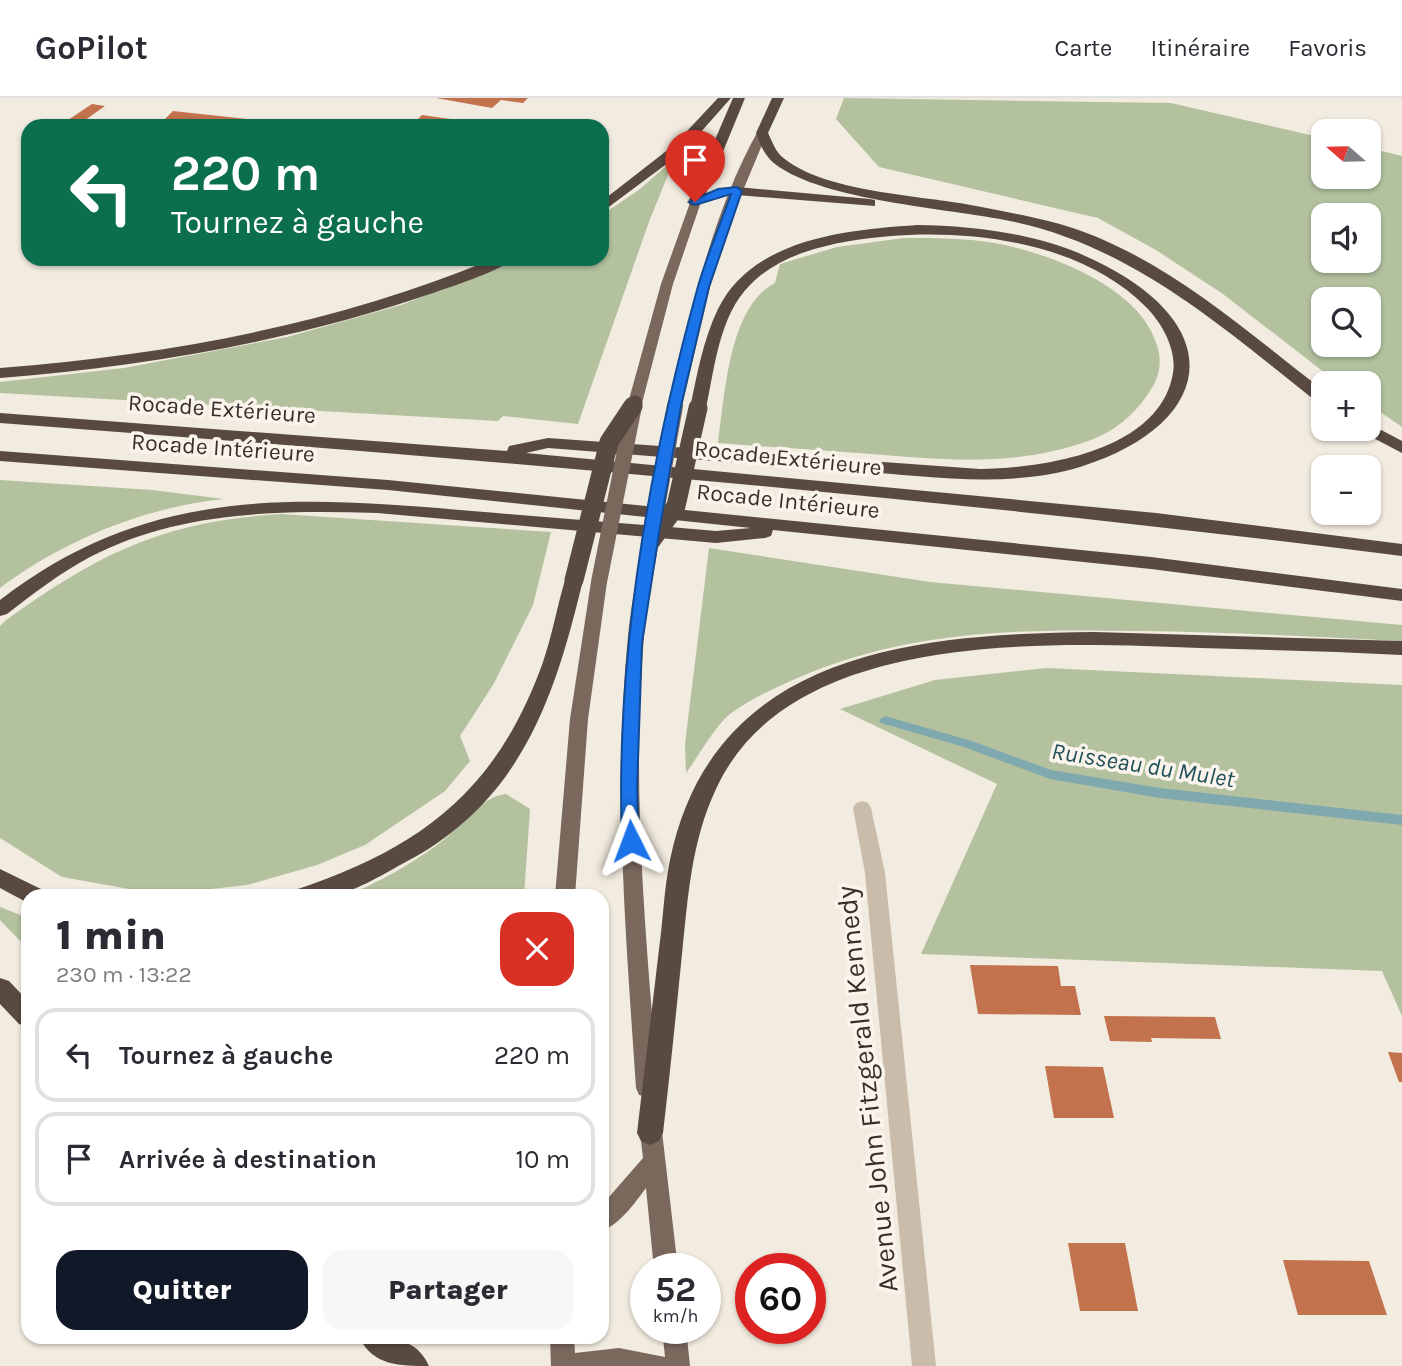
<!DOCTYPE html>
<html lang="fr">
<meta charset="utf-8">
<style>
body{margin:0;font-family:Karla,sans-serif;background:#f7f7f7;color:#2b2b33;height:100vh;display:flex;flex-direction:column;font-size:26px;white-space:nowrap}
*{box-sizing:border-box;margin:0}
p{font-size:23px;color:#7c7c81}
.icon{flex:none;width:38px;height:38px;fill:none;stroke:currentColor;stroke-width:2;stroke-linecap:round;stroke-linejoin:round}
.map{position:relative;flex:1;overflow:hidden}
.drawer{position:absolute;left:21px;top:791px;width:588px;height:455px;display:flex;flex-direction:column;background:#fff;border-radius:21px;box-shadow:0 2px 5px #0004}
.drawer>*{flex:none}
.top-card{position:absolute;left:21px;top:21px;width:588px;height:147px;border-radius:21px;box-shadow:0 2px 5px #0004;background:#0b6e4f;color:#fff;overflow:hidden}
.needle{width:46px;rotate:290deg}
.controls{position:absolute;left:1311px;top:21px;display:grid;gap:14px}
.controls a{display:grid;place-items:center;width:70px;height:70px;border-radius:14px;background:#fff;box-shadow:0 2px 5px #0004;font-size:35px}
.speed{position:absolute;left:630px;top:1155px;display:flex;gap:14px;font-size:35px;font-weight:700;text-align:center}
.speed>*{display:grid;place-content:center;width:91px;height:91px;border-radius:50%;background:#fff;box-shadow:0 2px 5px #0004;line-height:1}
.speed small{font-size:18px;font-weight:400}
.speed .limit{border:10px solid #d22;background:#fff;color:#111}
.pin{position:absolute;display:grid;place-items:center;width:60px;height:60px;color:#fff;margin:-72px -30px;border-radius:50% 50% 50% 0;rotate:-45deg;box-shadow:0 0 7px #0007}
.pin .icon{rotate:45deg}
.me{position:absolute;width:77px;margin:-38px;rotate:357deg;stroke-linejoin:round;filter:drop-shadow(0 0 5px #0008)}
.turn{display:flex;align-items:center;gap:24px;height:147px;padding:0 35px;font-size:32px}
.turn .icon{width:91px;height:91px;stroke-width:2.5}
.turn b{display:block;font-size:49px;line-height:60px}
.round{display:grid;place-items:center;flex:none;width:74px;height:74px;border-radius:21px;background:#f7f7f7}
.overview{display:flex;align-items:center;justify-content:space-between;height:119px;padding:0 35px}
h1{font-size:42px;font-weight:800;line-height:52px}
.primary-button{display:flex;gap:14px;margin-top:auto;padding:14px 35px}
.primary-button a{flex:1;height:80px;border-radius:21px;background:#111827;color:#fff;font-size:28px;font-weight:800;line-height:80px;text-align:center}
.primary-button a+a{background:#f7f7f7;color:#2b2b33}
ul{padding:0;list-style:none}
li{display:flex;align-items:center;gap:21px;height:94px;margin:0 14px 10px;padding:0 21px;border:4px solid #e1e1e2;border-radius:21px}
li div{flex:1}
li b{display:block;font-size:26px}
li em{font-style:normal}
header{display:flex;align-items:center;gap:42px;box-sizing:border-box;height:98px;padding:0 35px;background:#fff;border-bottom:2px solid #e1e1e2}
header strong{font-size:33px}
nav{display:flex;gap:38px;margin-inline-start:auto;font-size:24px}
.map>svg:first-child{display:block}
</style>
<header>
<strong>GoPilot</strong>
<nav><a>Carte</a><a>Itinéraire</a><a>Favoris</a></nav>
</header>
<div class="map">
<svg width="1402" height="1268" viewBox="0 0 1402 1268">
<rect width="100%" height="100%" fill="#f2ebdf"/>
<g fill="#b3c19f" fill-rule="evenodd">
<path d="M 844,0 L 1171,5 L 1323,40 L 1323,79 L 1368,79 L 1369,50 L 1402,58 L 1402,329 L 1369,306 L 1368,285 L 1338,285 L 1223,196 L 1156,152 L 1098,120 L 879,69 L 836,21 ZM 1323,117 L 1368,117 L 1368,163 L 1323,163 ZM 1323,201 L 1368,201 L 1368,247 L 1323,247 Z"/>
<polygon points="665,69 670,72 650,121 578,326 503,318 498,323 0,295 0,284 124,270 287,239 401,207 520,161 602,161 602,117 640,91"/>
<path d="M 904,140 C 934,140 964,140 994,145 C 1045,154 1126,184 1151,233 C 1160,251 1164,268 1153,288 C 1139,312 1118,332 1091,342 C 1017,369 948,362 871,356 C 820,352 769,349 718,345 C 725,299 728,209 775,185 L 780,166 L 837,149 Z"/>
<path d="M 0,382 L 152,392 L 224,401 C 145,409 64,442 0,490 Z"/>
<path d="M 281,416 L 551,434 L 533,507 L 493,587 L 460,638 L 470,663 L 445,693 L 365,747 L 317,767 L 247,787 L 193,793 L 135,792 L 62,779 L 0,740 L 0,528 L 5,523 C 99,455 164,423 281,416 Z"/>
<path d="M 709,450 L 930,484 L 1402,527 L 1402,543 C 1316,539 1229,534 1143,533 C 1022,531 908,531 795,581 C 773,591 750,601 730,616 C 715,628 698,659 686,675 L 685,646 Z"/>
<polygon points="1047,570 1402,587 1402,918 1382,873 921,856 997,686 840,611 935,582"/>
<path d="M 506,696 L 530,711 L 524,798 L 346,798 C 379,784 408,768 437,747 C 459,732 480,698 506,696 Z"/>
<polygon points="0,809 28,820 28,851 0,822"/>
</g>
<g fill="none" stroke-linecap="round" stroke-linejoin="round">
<polygon fill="#7fa9af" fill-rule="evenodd" points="885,618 972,643 1051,672 1160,690 1402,717 1402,727 1160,700 1050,681 964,649 881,625 879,622"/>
</g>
<g fill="#c2724d">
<polygon points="436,0 528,0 523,5 501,2 492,10"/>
<polygon points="92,6 105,8 81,25 68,22"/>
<polygon points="173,13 284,25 282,28 158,28"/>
<polygon points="422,17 486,26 485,28 411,28"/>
<polygon points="970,867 1058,868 1061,888 1075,888 1081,917 978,916"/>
<polygon points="1104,918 1215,919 1221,941 1151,940 1152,944 1110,943"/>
<polygon points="1388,954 1402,955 1402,984 1399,984"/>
<polygon points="1045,968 1103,969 1114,1020 1054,1020"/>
<polygon points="1068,1145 1125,1145 1138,1213 1080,1213"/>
<polygon points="1283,1162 1369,1163 1387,1217 1298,1217"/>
</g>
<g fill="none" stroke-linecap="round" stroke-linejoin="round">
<polygon fill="#cabcab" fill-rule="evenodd" points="862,703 868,705 871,710 885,775 936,1268 912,1268 865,775 853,710 856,705"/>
<g fill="#7a685c" fill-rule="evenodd">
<path d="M 758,33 L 767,35 L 731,121 L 710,189 L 682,308 L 680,311 L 670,311 L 668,308 C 691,215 711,117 758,33 Z"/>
<polygon points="691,102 701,104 673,186 642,305 640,308 630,308 628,305 661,186"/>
<path d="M 651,438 L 659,443 C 654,475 647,506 644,538 C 631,688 646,840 658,990 L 655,997 L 647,999 L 639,997 L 636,990 C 626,840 613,688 628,538 C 631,506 638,475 643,443 Z"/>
<polygon points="599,479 607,484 588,621 575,798 555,798 570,621 591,484"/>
<path d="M 650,1015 L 658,1018 L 661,1025 L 678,1171 L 654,1171 L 646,1090 C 634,1106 621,1125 602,1133 L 602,1107 L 643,1060 L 639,1025 L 642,1018 Z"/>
<polygon points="662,1230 686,1230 690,1268 551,1268 550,1239 574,1239 575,1255 619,1250 665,1259"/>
</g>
<g fill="#594a41" fill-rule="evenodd">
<polygon points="718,0 731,0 684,53 602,114 602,103 674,47"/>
<polygon points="733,0 745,0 706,95 737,89 870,101 875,102 875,108 737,97 724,98 695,108 690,107 688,104"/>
<path d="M 772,0 L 784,0 L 768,35 C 772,43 775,52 781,58 C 823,95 922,97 976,108 C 1012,115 1049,121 1084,134 C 1175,168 1247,234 1323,292 L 1323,305 L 1317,304 C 1222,229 1132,148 1010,123 C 947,110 824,103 775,66 C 765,58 760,47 756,35 Z"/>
<path d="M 917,127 C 982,128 1048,137 1106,168 C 1233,235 1208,329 1080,369 C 1006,391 929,378 854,373 C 752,366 650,358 548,350 L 526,355 L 1156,415 L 1402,446 L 1402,458 C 936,399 468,360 0,325 L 0,315 L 507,353 L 509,348 L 548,340 L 980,371 C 1044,370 1160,353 1173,275 C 1177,252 1162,225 1146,209 C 1075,137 944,127 850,143 C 815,149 776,160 750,187 C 719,218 715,269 706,310 L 704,314 L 692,314 L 690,310 C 697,277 703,242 718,211 C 753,140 847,132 917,127 Z"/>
<path d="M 493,161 L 513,161 C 502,172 453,188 436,194 C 294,243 149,268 0,280 L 0,270 C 173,256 332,227 493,161 Z"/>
<polygon points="1368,325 1402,343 1402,355 1362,334 1360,331 1368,331"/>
<path d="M 0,353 L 388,382 L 1151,459 L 1402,491 L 1402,503 L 1151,471 L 773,432 L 771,438 L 765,440 L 716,445 L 377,415 C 280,412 178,413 90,459 C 60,475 34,495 7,516 L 0,518 L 0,502 C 149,387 295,398 472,413 C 553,420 635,426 716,433 L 751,430 L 388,392 L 0,363 Z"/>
<path d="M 574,476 L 581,478 L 583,482 C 554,603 520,705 402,766 C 380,778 353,795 329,798 C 317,799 304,798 291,798 L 295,792 C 421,750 497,693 543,564 C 552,538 557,509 565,482 L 567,478 Z"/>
<path d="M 1094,534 L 1402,543 L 1402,557 C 1335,553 1268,552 1200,550 C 1052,545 790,529 716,691 C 691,744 688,800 682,856 C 676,916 670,975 663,1035 L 659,1043 L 650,1047 L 641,1043 L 637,1035 C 644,974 652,912 659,851 C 663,822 664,791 670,762 C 713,552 917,536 1094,534 Z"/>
<polygon points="0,771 43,792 47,798 28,798 28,805 0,790"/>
<polygon points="0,880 9,883 28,903 28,929 19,926 0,906"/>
<path d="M 359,1239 C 387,1239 416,1238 429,1268 C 400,1268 373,1268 359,1239 Z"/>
</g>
<g stroke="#7a685c" stroke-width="16">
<polyline points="651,443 675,308"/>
<polyline points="599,484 634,308"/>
</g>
<polyline stroke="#594a41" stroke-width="15" points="632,310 635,305"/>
<g stroke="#594a41" stroke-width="19">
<polyline points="651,443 676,408 698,310"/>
<polyline points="574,482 609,344 633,308"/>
</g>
</g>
<path fill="#1a73e8" stroke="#114b97" stroke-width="2" d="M 737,89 L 742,93 L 709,189 L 681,308 L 660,429 L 642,545 L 637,690 L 639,743 L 637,748 L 625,748 L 622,743 C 615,558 648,370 697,192 C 706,159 720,128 731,96 L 695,107 L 689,104 L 718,91 Z"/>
<g text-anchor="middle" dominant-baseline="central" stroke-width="7" stroke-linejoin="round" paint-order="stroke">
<g font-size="23" fill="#38302a" stroke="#faf4ec">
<text transform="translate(222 311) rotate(4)">Rocade Extérieure</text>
<text transform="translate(223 350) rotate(4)">Rocade Intérieure</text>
<text transform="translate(788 360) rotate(6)">Rocade Extérieure</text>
<text transform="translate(788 403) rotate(6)">Rocade Intérieure</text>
</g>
<g font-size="24" font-style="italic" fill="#205159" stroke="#faf4ec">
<text transform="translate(1143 667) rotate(9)">Ruisseau du Mulet</text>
</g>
<g font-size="28" fill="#38302a" stroke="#faf4ec">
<text transform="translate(867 991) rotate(-96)">Avenue John Fitzgerald Kennedy</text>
</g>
</g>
</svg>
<div class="controls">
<a><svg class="needle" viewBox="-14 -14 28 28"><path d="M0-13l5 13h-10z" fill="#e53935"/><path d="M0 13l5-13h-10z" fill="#7c7c81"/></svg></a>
<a><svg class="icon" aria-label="sound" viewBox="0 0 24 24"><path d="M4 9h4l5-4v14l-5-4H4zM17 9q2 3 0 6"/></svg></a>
<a><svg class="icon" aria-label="search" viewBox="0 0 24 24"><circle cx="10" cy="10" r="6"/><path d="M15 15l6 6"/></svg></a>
<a>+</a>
<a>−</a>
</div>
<div class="speed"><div>52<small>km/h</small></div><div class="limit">60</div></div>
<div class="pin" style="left:695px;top:104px;background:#d93025"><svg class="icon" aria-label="arrive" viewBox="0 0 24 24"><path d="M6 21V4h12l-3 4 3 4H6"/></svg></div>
<svg class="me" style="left:631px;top:743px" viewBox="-20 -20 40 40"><path d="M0-17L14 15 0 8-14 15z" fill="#1a73e8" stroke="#fff" stroke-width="4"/></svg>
<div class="top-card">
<div class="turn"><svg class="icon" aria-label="left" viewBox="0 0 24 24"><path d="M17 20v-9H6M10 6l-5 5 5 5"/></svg><div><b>220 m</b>Tournez à gauche</div></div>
</div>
<section class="drawer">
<div class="overview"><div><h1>1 min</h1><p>230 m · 13:22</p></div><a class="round" style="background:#d93025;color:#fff"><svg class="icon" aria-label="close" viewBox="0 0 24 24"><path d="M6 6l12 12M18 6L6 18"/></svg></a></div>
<ul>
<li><svg class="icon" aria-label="left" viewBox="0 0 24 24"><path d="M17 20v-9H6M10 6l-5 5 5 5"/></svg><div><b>Tournez à gauche</b></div><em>220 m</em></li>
<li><svg class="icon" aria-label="arrive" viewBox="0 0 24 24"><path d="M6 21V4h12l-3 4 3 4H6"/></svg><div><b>Arrivée à destination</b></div><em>10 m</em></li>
</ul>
<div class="primary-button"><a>Quitter</a><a>Partager</a></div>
</section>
</div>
